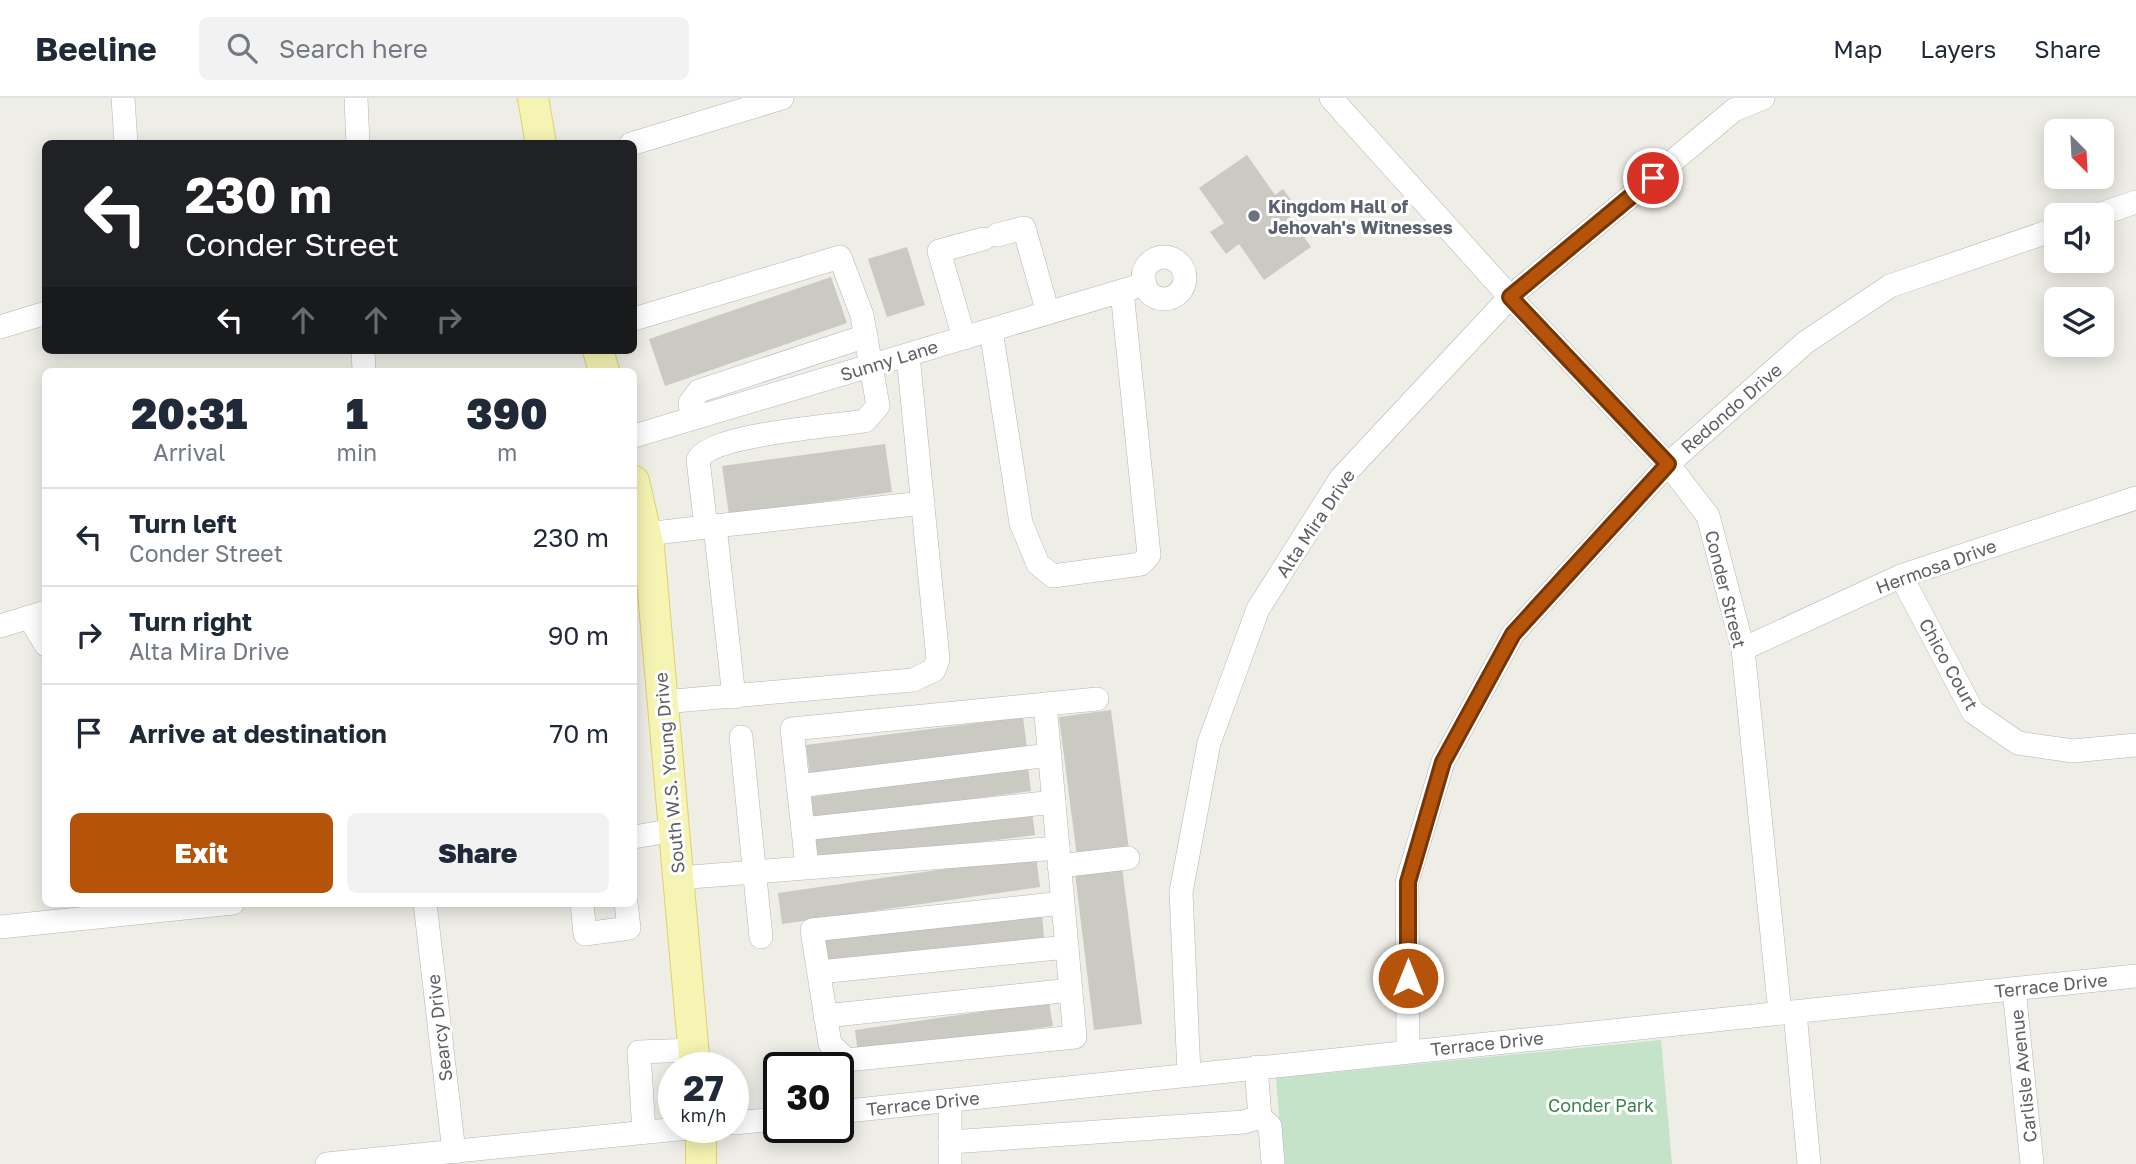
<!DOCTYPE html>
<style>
body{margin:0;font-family:"Golos Text",sans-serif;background:#f2f2f3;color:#1f2937;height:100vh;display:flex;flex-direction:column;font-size:26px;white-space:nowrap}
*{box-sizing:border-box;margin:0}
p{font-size:23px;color:#747a83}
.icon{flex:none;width:38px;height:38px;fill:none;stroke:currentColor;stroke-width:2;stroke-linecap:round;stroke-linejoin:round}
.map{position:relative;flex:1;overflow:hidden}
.drawer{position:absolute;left:42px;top:270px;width:595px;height:539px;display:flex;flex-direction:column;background:#fff;border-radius:10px;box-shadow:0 4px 18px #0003}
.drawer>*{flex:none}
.guide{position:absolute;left:42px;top:42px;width:595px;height:214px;border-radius:10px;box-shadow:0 4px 18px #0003;background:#202124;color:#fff;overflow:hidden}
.needle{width:46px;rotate:156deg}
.tools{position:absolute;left:2044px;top:21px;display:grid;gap:14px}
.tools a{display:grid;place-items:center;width:70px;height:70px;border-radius:10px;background:#fff;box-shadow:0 4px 18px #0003;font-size:35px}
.speed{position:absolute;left:658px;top:954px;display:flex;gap:14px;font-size:35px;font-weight:700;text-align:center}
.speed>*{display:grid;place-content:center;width:91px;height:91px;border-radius:50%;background:#fff;box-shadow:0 4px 18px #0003;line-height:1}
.speed small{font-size:18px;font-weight:400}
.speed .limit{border:4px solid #111;border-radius:10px;background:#fff;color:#111}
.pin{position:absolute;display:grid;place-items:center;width:60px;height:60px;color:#fff;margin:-30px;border:4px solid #fff;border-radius:50%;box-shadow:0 2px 7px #0007}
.me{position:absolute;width:77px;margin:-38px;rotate:0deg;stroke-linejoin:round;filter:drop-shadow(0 0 5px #0008)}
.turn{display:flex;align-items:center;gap:24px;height:147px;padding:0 28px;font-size:32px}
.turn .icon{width:91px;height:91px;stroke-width:2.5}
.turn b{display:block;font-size:49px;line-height:60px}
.lanes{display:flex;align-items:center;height:66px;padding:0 28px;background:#0003;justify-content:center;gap:35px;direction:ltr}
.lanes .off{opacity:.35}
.eta{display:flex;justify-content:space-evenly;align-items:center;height:119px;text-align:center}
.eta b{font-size:42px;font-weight:800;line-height:49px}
.cta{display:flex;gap:14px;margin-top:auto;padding:14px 28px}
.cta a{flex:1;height:80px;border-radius:10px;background:#b45309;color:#fff;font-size:28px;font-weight:800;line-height:80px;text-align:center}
.cta a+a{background:#f2f2f3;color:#1f2937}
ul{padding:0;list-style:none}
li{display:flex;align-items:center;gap:21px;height:98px;padding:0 28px;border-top:2px solid #e0e1e3}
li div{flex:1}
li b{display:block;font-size:26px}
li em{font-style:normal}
header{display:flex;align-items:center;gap:42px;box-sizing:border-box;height:98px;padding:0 35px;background:#fff;border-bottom:2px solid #e0e1e3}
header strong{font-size:33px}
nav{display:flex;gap:38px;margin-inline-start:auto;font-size:24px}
.search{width:490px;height:63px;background:#f2f2f3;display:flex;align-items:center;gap:18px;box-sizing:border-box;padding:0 24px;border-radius:10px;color:#747a83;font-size:26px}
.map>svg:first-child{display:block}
</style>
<header>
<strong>Beeline</strong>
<div class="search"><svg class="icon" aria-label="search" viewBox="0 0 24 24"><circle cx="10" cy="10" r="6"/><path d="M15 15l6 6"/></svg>Search here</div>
<nav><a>Map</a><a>Layers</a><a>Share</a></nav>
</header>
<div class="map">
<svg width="2136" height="1066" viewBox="0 0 2136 1066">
<rect width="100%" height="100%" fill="#eeede6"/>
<polygon fill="#c5e3c9" points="1661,942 1672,1066 1283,1066 1276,980"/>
<g fill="#cac9c2">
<polygon points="1247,57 1275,97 1283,91 1294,106 1285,112 1311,149 1264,182 1239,146 1226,156 1210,134 1224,125 1199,90"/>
<polygon points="907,149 925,207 887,219 868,161"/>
<polygon points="831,179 847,225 665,288 649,241"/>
<polygon points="885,346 892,394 729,417 722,368"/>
<polygon points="1111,612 1129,752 1077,759 1059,619"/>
<polygon points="1023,619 1027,651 810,679 806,647"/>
<polygon points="1028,669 1031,693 814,722 811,699"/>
<polygon points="1032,713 1035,737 818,765 815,741"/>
<polygon points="1036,758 1040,789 782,826 778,795"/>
<polygon points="1122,769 1142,926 1094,932 1075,775"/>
<polygon points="1042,816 1044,840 825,865 823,842"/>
<polygon points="1049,904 1053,928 858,956 855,932"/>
</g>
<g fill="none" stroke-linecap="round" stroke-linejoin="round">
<g stroke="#b3b5b9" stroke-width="24">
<g id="minor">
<polyline points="123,0 126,46"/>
<polyline points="356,0 358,46"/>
<polyline points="1331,0 1510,199 1668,366 1708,418 1743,551 1780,915"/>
<polyline points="631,46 782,0"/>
<polyline points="2098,117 2136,104"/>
<polyline points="997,137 1024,130 1048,215"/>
<circle cx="1164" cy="180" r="21"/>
<path d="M 634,221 L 840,159 L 862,217 L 878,308 L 865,323 C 833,328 711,336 698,362 L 706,429 L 646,436"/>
<polyline points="0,229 46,215"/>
<polyline points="991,232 1021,425 1038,466 1053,478 1141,466 1149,457 1122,193"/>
<polyline points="964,240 939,153 983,141"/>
<polyline points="363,252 364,273"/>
<polyline points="692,320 690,305 699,293 866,238"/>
<polyline points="634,338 1145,186"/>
<polyline points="715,428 734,599"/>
<polyline points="706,429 923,405"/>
<polyline points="1901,478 1973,614 2018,645 2073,653 2136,647"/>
<polyline points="29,519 46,547"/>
<polyline points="0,528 46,514"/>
<polyline points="1743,551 1901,478 2136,400"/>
<polyline points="663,604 913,582 934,572 938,561 908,257"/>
<polyline points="1045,606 1058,750"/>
<polyline points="741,639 761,839"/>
<polyline points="798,688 1050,657"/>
<polyline points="803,731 1054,704"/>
<polyline points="634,739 674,732"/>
<polyline points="1059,768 1128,760"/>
<polyline points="807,769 792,631 1097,601"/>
<polyline points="678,780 1058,750 1075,939 847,962 830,946 812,832 1063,805"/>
<polyline points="425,805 454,1054"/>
<polyline points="582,805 585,836 629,830 626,805"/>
<polyline points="0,829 233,805"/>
<polyline points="819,874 1067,849"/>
<polyline points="2014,891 2032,1066"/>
<polyline points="1795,914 1809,1066"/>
<polyline points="825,918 1071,892"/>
<polyline points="1408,953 1407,784 1443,664 1513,536 1668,366 1806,244 1890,188 2056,131"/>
<polyline points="1256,969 1260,1019 1270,1028 1273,1066"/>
<polyline points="1189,976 1181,794 1209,645 1258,511 1341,380 1510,199 1734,12 1763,0"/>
<polyline points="950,1003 950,1066"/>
<polyline points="838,1014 2136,878"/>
<polyline points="733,1025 779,1021"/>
<polyline points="644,1034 639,954 694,952"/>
<polyline points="950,1044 1244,1024 1260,1019"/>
<polyline points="327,1066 698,1029"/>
</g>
</g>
<g stroke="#e2d06b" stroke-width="32">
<g id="major">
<polyline points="533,0 541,46"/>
<polyline points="598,252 604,273"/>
<polyline points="634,383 649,449 695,970"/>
<polyline points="701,1029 701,1066"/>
</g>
</g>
<use href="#minor" stroke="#fff" stroke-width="23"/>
<use href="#major" stroke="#f6f4b3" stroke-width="30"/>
</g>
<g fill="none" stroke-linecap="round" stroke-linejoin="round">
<g stroke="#753606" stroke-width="18">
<polyline id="route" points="1408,880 1408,784 1443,664 1513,536 1668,366 1510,199 1653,80"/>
</g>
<use href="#route" stroke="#b45309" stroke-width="12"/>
</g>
<circle fill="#6b7280" stroke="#fff" stroke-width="2.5" cx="1254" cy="118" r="7"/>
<g text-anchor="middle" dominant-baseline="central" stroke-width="6" stroke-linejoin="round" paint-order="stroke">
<g font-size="18" font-weight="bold" fill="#5b616d" stroke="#fff" text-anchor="start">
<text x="1268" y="108">Kingdom Hall of<tspan x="1268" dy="21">Jehovah's Witnesses</tspan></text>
</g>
<g font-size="18" fill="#5e6065" stroke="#fff">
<text transform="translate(889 262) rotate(-17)">Sunny Lane</text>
<text transform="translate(1731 310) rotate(-41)">Redondo Drive</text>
<text transform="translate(1315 425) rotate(-56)">Alta Mira Drive</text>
<text transform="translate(1936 468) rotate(-20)">Hermosa Drive</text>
<text transform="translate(1726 491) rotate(76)">Conder Street</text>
<text transform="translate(1949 566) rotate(61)">Chico Court</text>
<text transform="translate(669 675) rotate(-95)">South W.S. Young Drive</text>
<text transform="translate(2051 887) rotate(-6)">Terrace Drive</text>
<text transform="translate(439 930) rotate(-97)">Searcy Drive</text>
<text transform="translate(1487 945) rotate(-6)">Terrace Drive</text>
<text transform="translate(2023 978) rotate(-96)">Carlisle Avenue</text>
<text transform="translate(923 1005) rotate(-6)">Terrace Drive</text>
</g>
<g font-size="18" fill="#40824b" stroke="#fff">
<text x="1601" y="1007">Conder Park</text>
</g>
</g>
</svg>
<div class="tools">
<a><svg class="needle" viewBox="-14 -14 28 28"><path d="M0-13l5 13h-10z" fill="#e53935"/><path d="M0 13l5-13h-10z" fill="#747a83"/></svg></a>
<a><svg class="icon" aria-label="sound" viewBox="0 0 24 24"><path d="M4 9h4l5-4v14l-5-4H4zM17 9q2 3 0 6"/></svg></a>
<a><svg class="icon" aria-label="layers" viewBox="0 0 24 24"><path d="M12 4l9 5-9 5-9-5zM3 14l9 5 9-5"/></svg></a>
</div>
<div class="speed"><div>27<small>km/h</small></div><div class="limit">30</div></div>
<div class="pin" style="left:1653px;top:80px;background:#d93025"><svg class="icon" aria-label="arrive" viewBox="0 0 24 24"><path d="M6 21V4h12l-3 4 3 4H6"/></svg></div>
<svg class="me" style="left:1408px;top:880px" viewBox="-20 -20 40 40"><circle r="17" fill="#b45309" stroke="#fff" stroke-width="3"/><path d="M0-11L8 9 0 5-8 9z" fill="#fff"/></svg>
<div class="guide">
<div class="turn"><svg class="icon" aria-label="left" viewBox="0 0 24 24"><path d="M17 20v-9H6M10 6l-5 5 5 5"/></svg><div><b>230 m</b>Conder Street</div></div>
<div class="lanes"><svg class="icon" aria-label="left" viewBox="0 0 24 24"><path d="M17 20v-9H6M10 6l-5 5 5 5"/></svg><svg class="icon off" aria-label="ahead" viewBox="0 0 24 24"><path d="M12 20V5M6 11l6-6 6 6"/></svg><svg class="icon off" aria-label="ahead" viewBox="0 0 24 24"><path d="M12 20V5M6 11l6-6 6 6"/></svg><svg class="icon off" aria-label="right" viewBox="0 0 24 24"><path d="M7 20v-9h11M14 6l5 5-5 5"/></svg></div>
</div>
<section class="drawer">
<div class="eta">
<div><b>20:31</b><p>Arrival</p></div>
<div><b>1</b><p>min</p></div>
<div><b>390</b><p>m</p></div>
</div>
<ul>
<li><svg class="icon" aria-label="left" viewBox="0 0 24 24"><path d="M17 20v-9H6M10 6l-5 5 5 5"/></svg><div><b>Turn left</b><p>Conder Street</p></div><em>230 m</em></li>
<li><svg class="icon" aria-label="right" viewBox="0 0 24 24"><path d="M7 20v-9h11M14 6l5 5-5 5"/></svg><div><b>Turn right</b><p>Alta Mira Drive</p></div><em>90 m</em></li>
<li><svg class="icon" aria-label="arrive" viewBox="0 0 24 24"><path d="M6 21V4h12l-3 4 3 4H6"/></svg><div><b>Arrive at destination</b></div><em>70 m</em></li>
</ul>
<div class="cta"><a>Exit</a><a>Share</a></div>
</section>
</div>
